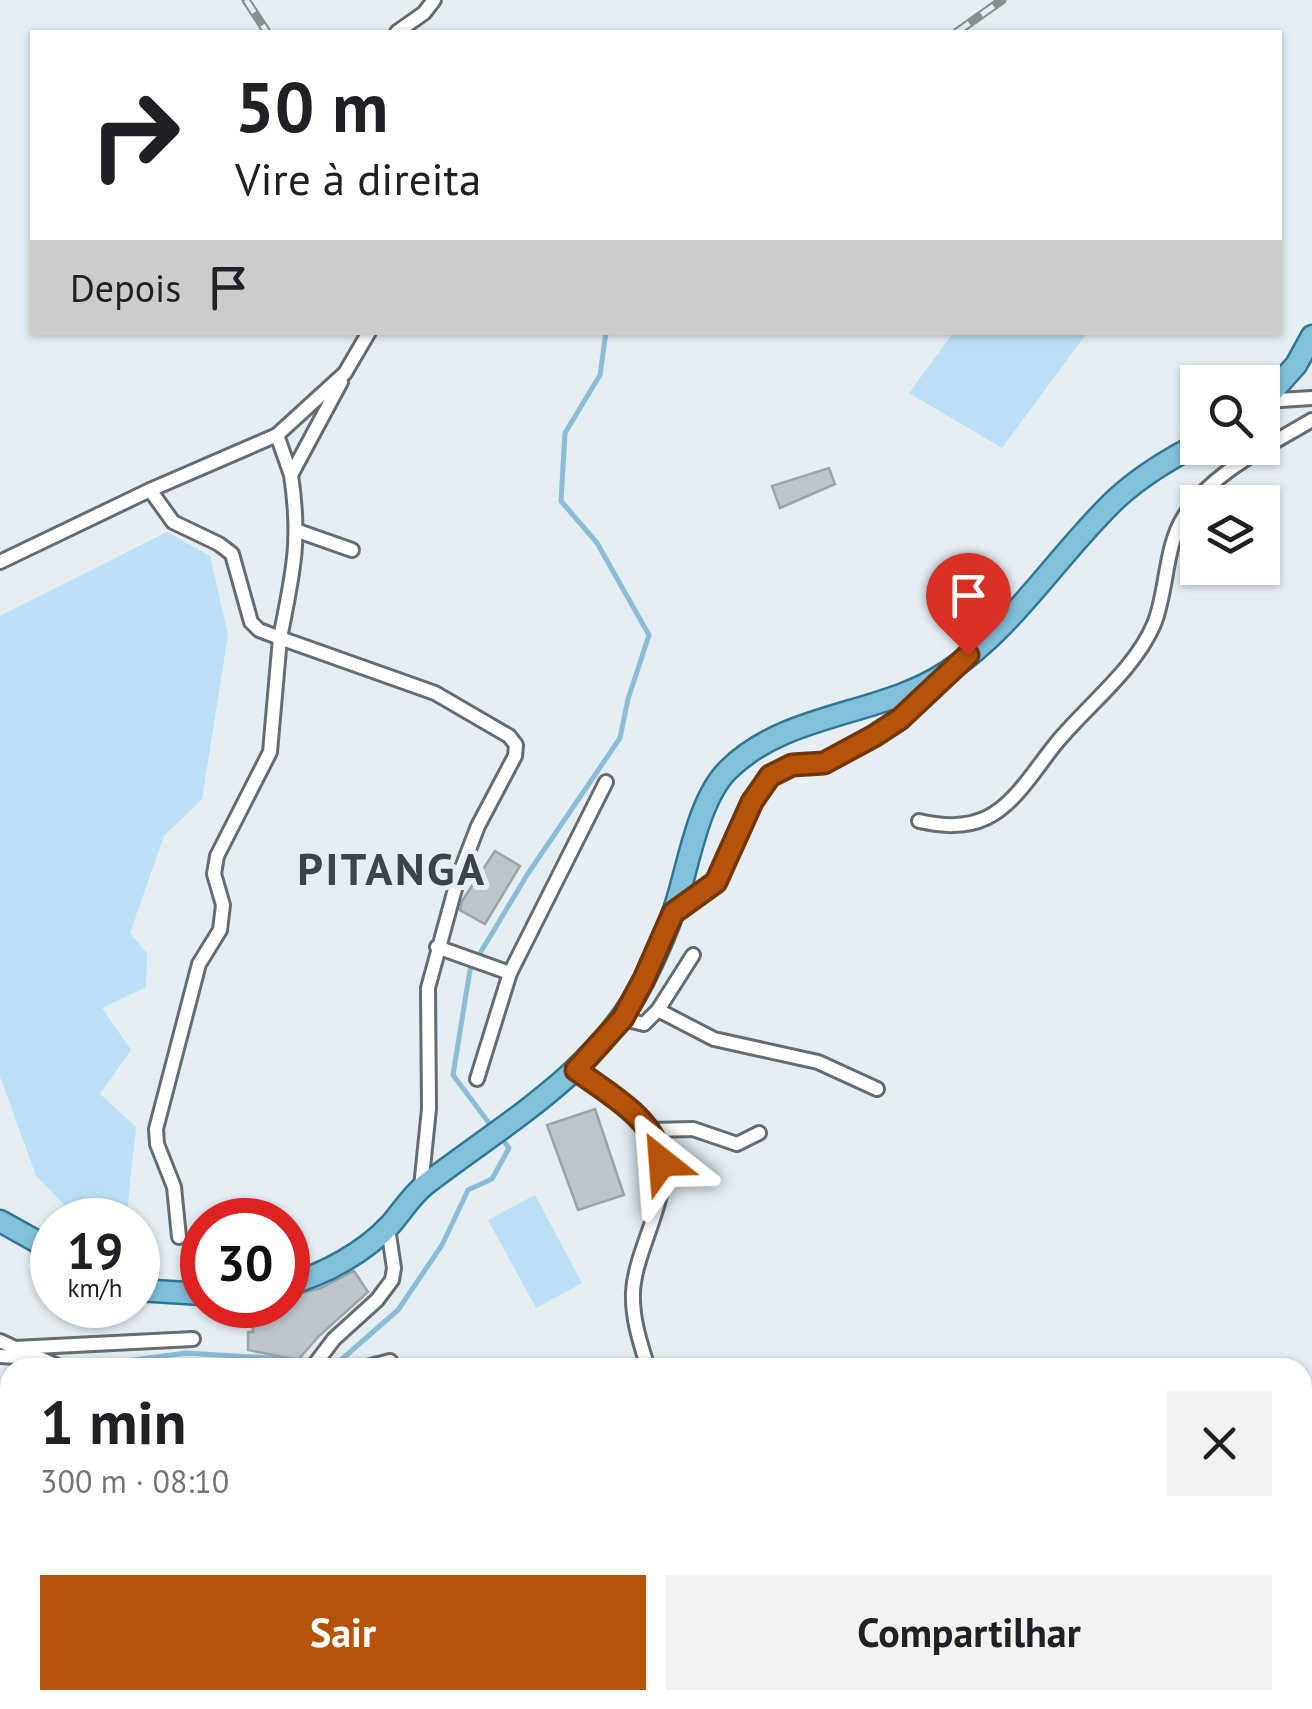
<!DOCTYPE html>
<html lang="pt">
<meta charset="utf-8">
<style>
body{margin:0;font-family:"PT Sans",sans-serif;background:#f2f2f2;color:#202124;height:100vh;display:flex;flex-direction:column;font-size:38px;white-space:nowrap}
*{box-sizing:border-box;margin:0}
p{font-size:32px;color:#757577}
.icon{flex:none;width:55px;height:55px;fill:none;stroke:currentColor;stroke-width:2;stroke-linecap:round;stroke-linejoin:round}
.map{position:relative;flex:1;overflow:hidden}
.sheet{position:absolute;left:0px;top:1358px;width:1312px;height:352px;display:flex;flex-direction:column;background:#fff;border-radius:30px 30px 0 0;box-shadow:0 2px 8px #0004}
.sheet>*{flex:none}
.guide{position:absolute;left:30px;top:30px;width:1252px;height:305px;border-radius:0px;box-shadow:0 2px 8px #0004;background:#fff;color:#202124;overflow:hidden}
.controls{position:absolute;left:1180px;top:365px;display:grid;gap:20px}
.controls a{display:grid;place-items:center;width:100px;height:100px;border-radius:0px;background:#fff;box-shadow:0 2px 8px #0004;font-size:50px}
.speed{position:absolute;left:30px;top:1198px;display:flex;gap:20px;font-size:50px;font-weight:700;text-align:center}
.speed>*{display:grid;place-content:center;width:130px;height:130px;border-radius:50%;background:#fff;box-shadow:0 2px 8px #0004;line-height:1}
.speed small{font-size:25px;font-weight:400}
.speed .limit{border:15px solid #d22;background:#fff;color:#111}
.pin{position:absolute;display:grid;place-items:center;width:85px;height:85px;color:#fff;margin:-102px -42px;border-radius:50% 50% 50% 0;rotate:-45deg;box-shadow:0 0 10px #0007}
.pin .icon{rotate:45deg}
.me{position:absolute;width:110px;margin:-55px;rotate:332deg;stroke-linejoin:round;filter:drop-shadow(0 0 8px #0008)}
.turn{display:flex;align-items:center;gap:35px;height:210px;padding:0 40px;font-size:45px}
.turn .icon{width:130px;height:130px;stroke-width:2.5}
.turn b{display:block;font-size:70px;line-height:85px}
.then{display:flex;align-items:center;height:95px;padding:0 40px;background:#0003;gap:20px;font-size:38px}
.round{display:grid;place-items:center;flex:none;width:105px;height:105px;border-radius:0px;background:#f2f2f2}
.headline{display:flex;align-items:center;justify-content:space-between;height:170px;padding:0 40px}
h1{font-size:60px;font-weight:800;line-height:75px}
.primary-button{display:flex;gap:20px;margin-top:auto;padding:20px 40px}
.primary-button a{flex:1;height:115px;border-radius:0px;background:#b45309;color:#fff;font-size:40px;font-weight:800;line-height:115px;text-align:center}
.primary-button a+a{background:#f2f2f2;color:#202124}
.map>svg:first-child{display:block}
</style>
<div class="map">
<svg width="1312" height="1709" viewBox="0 0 1312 1709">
<rect width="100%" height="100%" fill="#e4eef3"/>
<g fill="#bbe0f5">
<polygon points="953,333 953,332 1087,333 1002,448 909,393"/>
<polygon points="167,532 210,556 228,635 202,799 164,836 130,933 147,953 146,987 102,1008 131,1050 100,1094 136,1127 126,1220 79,1220 36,1176 0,1076 0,616"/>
<polygon points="535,1195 582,1283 536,1308 488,1220"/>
</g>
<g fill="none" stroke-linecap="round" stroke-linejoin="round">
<g stroke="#8cbdd7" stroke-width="5">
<polyline points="492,1127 453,1075 470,970 527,875 620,738 628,699 649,635 597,543 561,501 565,433 600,375 606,332"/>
<polyline points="342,1359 398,1310 442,1245 468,1190 492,1179 509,1148 499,1135"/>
<polyline points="102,1364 186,1353 303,1360"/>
</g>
</g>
<g fill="#bdc6cb" stroke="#9ba4a9" stroke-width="2.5">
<polygon points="829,468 835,484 780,508 772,486"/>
<polygon points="495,851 520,866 485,924 460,910 462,901"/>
<polygon points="595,1109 624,1195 578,1210 547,1125"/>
<polygon points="354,1271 368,1292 319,1336 298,1360 248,1350 248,1332 253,1332 252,1305 288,1305 288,1297 321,1288"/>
</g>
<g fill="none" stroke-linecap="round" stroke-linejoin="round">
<g stroke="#656d72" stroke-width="11">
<polyline id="lane" points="600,1709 601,1700"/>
</g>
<g stroke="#656d72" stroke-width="18">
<g id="street">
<polyline points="397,32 424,13 434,0"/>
<polyline points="1264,401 1312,398"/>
<polyline points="277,435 291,475 341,382"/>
<path d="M 150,490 L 173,522 L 219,544 L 232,554 L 251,622 L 259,630 L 280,638 C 293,573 301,541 291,475"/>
<polyline points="298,531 352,550"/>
<polyline points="0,562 150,490 277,435 345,373 369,332"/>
<path d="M 919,821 C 942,826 964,828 986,818 C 1016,804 1037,766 1058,741 C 1089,704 1135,669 1154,624 C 1168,589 1164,547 1185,515 C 1213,471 1269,446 1312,420"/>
<path d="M 674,912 C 687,903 708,893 717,881 C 740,850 742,800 774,772 C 789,760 809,768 826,762 C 867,748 911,716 938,683"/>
<polyline points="437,947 510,973"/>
<polyline points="658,1010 714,1039 818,1062 877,1089"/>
<polyline points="623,1019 644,1024 658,1010 693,955"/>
<path d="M 576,1070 C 602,1089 644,1111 658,1141 C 679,1186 635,1246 633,1292 C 632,1319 640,1342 648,1368"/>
<polyline points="477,1079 510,973 606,782"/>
<polyline points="651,1130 693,1129 737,1144 759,1133"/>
<polyline points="179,1237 174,1187 157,1144 156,1129 199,964 220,930 223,905 214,874 217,856 270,752 280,638 435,693 509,736 516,745 515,756 478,826 458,878 428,988 429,1109 421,1187"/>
<polyline points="0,1341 15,1348 193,1339"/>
<polyline points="24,1351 62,1368"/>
<polyline points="0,1356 32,1358"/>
<polyline points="312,1368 334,1339 377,1300 392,1280 394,1268 388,1228"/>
<polyline points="363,1368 390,1361"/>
<polyline points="89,1709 91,1700"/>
<polyline points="147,1709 149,1700"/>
</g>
</g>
<g stroke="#656d72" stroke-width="22">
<polyline id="secondary" points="0,1677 5,1679 0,1686"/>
</g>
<g stroke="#317694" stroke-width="25">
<g id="primary">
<polyline points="1262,403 1296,365 1312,336"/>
<polyline points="0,1221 52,1250"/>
<path d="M 288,1284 C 324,1275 365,1252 391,1224 C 402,1211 412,1195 426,1184 C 504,1124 599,1071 644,980 C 655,958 666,934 674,910 C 688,869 697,801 728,770 C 786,712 881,716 947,672 C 1015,627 1058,554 1116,499 C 1141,476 1168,460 1198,444"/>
<polyline points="138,1290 202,1294"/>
</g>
</g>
<use href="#lane" stroke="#fff" stroke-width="6"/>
<use href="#street" stroke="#fff" stroke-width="12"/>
<use href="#secondary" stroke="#c1e0ed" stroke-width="18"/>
<use href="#primary" stroke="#82c1dc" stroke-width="20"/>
<g stroke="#888f92" stroke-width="9">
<g id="rail">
<polyline points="246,0 267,32"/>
<polyline points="957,32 1002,0"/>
</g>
</g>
<use href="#rail" stroke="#e4eef3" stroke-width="5" stroke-dasharray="15" stroke-linecap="butt"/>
</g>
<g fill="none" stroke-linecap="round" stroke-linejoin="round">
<g stroke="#753606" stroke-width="25">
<path id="route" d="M 662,1162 C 656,1119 610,1095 576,1070 L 623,1018 L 644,979 L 673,913 L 716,882 L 752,802 L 770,776 L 792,765 L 824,763 L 874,736 L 900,719 L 968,655"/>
</g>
<use href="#route" stroke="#b45309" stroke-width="18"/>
</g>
<g text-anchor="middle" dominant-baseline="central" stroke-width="10" stroke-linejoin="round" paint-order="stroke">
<g font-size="45" font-weight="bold" letter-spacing="2.5" fill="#3d4448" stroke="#e4eef3">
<text x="392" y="868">PITANGA</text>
</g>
</g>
</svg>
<div class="controls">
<a><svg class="icon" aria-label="search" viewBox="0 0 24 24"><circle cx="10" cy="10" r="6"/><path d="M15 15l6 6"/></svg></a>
<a><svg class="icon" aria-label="layers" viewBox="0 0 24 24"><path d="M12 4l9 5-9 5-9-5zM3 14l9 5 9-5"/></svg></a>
</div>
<div class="speed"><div>19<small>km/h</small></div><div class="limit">30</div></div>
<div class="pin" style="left:968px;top:655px;background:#d93025"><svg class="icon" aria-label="arrive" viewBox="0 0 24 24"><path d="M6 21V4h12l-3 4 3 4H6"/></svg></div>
<svg class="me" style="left:662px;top:1162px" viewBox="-20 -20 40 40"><path d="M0-17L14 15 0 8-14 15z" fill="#b45309" stroke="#fff" stroke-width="4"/></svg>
<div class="guide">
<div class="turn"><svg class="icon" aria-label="right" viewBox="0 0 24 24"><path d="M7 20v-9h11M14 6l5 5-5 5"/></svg><div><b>50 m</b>Vire à direita</div></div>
<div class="then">Depois<svg class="icon" aria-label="arrive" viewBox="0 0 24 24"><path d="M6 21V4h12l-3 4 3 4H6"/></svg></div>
</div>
<section class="sheet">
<div class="headline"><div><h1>1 min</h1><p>300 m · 08:10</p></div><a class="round"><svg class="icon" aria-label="close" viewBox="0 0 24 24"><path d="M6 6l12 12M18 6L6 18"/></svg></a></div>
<div class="primary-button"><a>Sair</a><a>Compartilhar</a></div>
</section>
</div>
